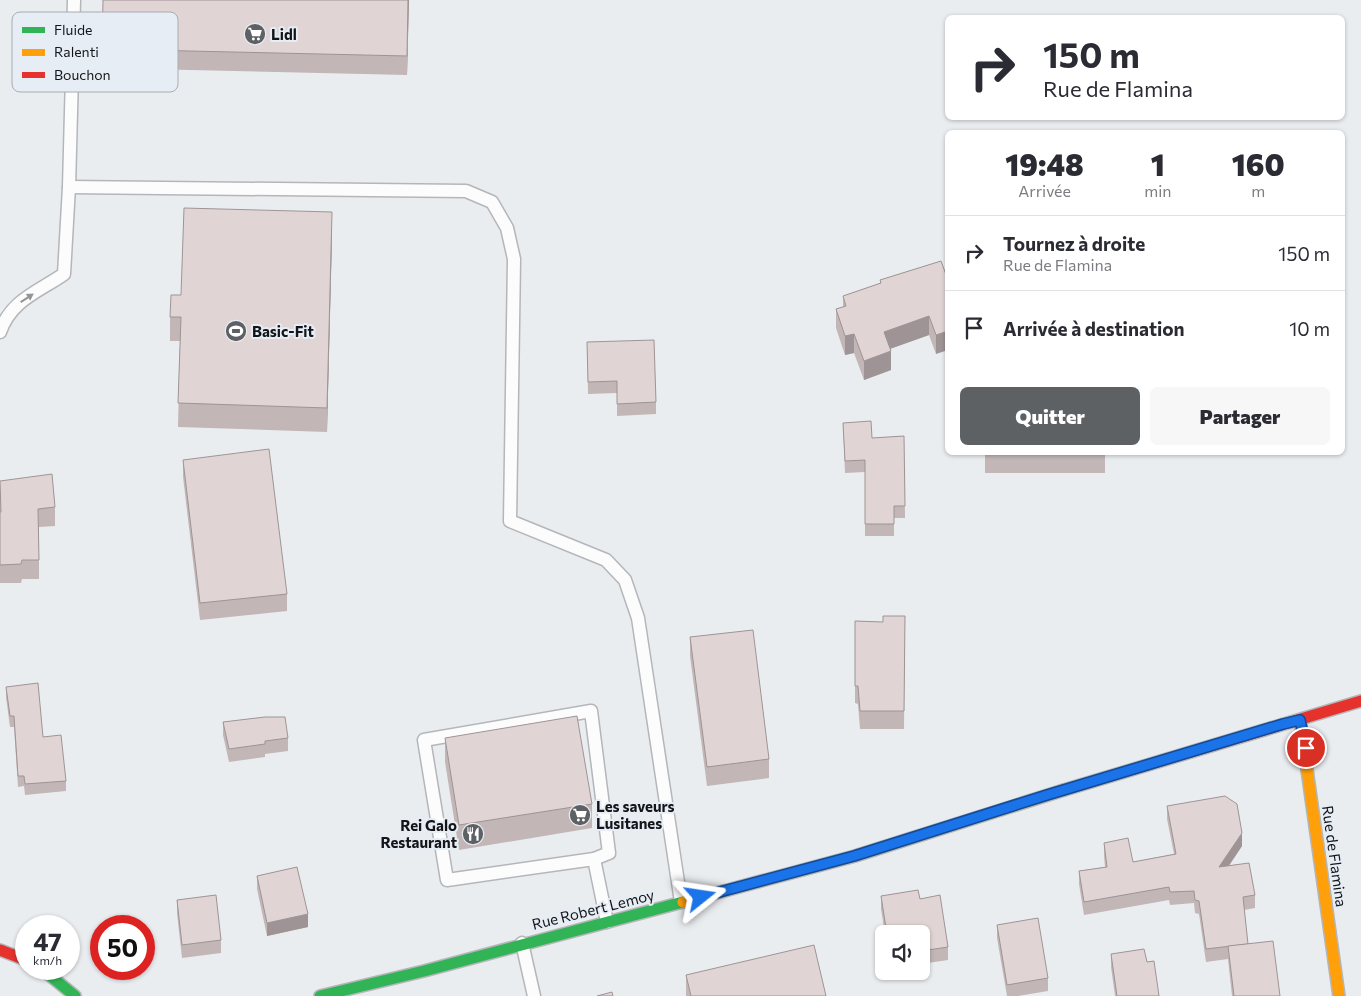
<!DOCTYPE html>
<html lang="fr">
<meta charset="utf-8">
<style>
body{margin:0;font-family:Commissioner,sans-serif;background:#f7f7f7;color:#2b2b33;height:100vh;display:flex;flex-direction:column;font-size:19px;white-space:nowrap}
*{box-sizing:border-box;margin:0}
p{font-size:16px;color:#7c7c81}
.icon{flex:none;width:28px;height:28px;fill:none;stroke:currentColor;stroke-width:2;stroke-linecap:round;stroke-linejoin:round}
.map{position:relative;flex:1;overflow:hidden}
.details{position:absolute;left:945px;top:130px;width:400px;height:325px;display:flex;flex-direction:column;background:#fff;border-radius:8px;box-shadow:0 1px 4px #0004}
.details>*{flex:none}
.banner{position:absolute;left:945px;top:15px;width:400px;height:105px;border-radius:8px;box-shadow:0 1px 4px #0004;background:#fff;color:#2b2b33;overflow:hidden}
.tools{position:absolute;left:875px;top:925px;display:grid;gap:10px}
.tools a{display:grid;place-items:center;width:55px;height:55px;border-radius:8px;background:#fff;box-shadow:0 1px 4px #0004;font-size:25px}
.speed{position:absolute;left:15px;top:915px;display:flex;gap:10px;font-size:25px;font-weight:700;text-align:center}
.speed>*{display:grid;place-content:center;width:65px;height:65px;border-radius:50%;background:#fff;box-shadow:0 1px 4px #0004;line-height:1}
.speed small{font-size:12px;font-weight:400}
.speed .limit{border:8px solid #d22;background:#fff;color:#111}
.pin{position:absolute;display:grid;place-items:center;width:42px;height:42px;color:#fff;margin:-21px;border:2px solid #fff;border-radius:50%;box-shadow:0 1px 5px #0007}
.me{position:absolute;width:55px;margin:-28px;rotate:75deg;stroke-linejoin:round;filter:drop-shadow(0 0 4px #0008)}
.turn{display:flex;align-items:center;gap:18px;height:105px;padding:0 15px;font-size:22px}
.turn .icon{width:65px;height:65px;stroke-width:2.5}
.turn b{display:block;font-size:35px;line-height:42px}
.eta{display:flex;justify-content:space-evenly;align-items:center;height:85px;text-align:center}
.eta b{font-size:30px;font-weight:800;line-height:35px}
.action{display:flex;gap:10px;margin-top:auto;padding:10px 15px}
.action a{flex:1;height:58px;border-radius:8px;background:#5e6164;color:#fff;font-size:20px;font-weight:800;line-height:58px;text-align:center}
.action a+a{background:#f7f7f7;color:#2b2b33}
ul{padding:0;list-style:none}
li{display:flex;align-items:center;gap:15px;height:75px;padding:0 15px;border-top:1px solid #e1e1e2}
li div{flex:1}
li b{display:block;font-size:19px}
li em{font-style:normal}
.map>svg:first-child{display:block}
</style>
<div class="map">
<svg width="1361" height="996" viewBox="0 0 1361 996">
<rect width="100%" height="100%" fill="#eaedf0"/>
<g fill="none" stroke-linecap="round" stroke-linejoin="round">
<g stroke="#b4b6b9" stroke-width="15">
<g id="lane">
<polyline points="69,187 466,191 492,202 507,228 514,259 510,521 606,560 625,580 638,618 681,902"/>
<path d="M 0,332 C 11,300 38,292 64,274 L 69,187 L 74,0"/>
<polygon points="591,711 609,853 594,859 447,880 424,740"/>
<polyline points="594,859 607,922"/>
<polyline points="522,943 534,996"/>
</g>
</g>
<g stroke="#b4b6b9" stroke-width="14">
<g id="fast">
<polyline points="42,969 75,996"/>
<polyline points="320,996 424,971 683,902"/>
</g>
</g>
<g stroke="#b4b6b9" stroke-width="14">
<g id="slow">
<polyline points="1300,720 1339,996"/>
<polyline points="683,902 855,856 1064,790"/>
</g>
</g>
<g stroke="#b4b6b9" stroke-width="14">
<g id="jam">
<polyline points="1064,790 1361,701"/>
<polyline points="0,950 26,960"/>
</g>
</g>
<use href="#lane" stroke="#fcfcfd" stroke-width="12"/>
<use href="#fast" stroke="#30b455" stroke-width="11"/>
<use href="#slow" stroke="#ff9f0a" stroke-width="11"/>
<use href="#jam" stroke="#e5322d" stroke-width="11"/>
</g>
<g fill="#c2b6b7">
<polygon points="103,0 409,0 407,75 102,68"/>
<polygon points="332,236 327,432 178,427 180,341 170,341 170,317 181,295"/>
<polygon points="941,261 936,354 929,335 890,349 891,370 864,380 854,353 845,355 836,328 836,309 843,307 843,296 880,283 880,280"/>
<polygon points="587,342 656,402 656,414 617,416 617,393 588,394"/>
<polygon points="843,423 872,438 904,436 905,518 894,518 894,536 865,536 865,472 845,473"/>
<rect x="985" y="452" width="120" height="21"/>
<polygon points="183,460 287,594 287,611 200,620 183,477"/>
<polygon points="0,481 55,507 55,526 39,527 39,579 22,579 21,583 0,583"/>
<polygon points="905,616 904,729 860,729 858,704 855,703 855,621 883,622"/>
<polygon points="690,637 769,759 769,778 707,786 690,656"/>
<polygon points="6,687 43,737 66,781 66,791 25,795 24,786 18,787 14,727 10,727 6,697"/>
<polygon points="223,722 288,738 288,751 265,754 265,757 229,762 223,735"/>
<polygon points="445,738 592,804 592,828 459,850 445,762"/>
<polygon points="1167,806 1242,846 1229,866 1255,895 1255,908 1244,910 1248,944 1280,996 1232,996 1228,959 1206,962 1199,914 1195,913 1194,903 1170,905 1169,900 1084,915 1079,884 1079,871 1105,867 1104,856 1104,843 1133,862 1174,854 1167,819"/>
<polygon points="257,876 308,927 267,936 257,889"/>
<polygon points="881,896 920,899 948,947 948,960 921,964 921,934 885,934 881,909"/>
<polygon points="177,900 221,940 221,953 182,958 177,913"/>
<polygon points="997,925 1048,978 1048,991 1018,996 1007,996 997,938"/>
<polygon points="1111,954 1147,962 1159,996 1115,996 1111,967"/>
<polygon points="686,975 826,996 686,996"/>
</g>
<g fill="#9e9495">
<polygon points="408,0 409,0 407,75 407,56"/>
<polygon points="332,212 332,236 327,432 327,408"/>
<polygon points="929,316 929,335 884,351 884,332"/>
<polygon points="948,331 948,350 936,354 936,335"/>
<polygon points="854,334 854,353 845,355 845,336"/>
<polygon points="891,351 891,370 864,380 864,361"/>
<polygon points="1242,833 1242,846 1219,880 1219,867"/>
<polygon points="308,914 308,927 267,936 267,923"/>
<polygon points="894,926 894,934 886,934 886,928"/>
</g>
<g fill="#e1d4d5" stroke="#9e9495">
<polygon points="103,0 408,0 407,56 102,49"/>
<polygon points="184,208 332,212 327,408 178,403 181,317 170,317 171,295 181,295"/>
<polygon points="941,261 948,280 948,331 936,335 929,316 884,332 891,351 864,361 854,334 845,336 836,309 846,306 843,296 881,283 880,280"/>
<polygon points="654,340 656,402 617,404 617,381 588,382 587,342"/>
<polygon points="871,421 872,438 904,436 905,506 894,506 894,524 865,524 865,460 845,461 843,423"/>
<polygon points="269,449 287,594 200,603 183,460"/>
<polygon points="52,474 55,507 38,509 39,560 22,560 21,564 0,565 0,512 1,512 0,481"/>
<polygon points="883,616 905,616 904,711 860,711 858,686 855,686 855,621 883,622"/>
<polygon points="753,630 769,759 707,767 690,637"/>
<polygon points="38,683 43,737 61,735 66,781 25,784 24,776 18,776 14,716 10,716 6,687"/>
<polygon points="577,716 592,804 459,825 445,738"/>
<polygon points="265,717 285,717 288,738 265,741 265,744 229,749 223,722"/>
<polygon points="1225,796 1237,804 1242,833 1219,867 1249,863 1255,895 1243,897 1248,944 1206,949 1199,901 1195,900 1194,891 1170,892 1169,887 1084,902 1079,871 1107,867 1104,843 1128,838 1133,862 1176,854 1167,806"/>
<polygon points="297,867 308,914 267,923 257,876"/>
<polygon points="918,890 920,899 940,895 948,947 921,951 921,934 895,934 894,926 886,928 881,896"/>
<polygon points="216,895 221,940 182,945 177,900"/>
<polygon points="1038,918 1048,978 1007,985 997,925"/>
<polygon points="1273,941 1280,996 1234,996 1228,946"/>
<polygon points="814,945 826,996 691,996 686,975"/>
<polygon points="1144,949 1147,962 1154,961 1159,996 1117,996 1111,954"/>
<polygon points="612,992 613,996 597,996"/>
</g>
<defs><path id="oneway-solid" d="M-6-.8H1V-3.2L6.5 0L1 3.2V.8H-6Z" transform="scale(1.25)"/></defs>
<use fill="#939496" href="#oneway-solid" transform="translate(27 298) rotate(-33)"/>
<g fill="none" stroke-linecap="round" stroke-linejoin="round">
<g stroke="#114b97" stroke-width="12">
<polyline id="route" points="701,897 854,856 1047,795 1283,724 1300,720 1306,748"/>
</g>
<use href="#route" stroke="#1a73e8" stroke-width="9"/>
</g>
<defs>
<g id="supermarket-disc" transform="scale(1.125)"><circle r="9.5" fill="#5e6164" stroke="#e6edf4"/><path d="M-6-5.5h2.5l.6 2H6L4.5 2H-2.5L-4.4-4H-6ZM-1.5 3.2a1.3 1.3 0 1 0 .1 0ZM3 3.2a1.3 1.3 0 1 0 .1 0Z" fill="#fff"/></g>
<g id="stadium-disc" transform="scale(1.125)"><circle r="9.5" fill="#5e6164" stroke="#e6edf4"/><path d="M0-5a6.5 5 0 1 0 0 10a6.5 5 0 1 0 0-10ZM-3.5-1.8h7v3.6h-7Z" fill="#fff"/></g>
<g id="restaurant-disc" transform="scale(1.125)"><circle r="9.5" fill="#5e6164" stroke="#e6edf4"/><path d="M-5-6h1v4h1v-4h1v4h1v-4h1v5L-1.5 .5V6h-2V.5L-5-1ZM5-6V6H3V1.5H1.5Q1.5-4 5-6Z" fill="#fff"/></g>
</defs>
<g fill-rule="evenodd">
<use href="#supermarket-disc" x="255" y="34"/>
<use href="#stadium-disc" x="236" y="331"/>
<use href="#supermarket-disc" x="580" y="815"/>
<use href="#restaurant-disc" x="473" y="834"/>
</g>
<g text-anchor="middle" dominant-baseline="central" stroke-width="4" stroke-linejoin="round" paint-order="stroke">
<g font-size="15" font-weight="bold" fill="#131518" stroke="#e6edf4" text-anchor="start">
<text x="271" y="34">Lidl</text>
<text x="252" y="331">Basic-Fit</text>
<text x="596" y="806">Les saveurs<tspan x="596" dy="17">Lusitanes</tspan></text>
<text x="457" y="825" text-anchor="end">Rei Galo<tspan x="457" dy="17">Restaurant</tspan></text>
</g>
<g font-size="15" fill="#131518" stroke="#e6edf4">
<text transform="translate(1335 856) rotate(82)">Rue de Flamina</text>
<text transform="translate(593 909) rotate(-14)">Rue Robert Lemoy</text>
</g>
</g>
<rect x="12" y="12" width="166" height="80" rx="8" fill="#e6edf4" stroke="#a7acb2" stroke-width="1"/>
<rect x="22" y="27" width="23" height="6" fill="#30b455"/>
<rect x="22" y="49" width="23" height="7" fill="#ff9f0a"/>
<rect x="22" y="72" width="23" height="6" fill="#e5322d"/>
<g font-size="14" fill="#131518">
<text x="54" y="35">Fluide</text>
<text x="54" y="57">Ralenti</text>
<text x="54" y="80">Bouchon</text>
</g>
</svg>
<div class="tools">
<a><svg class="icon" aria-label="sound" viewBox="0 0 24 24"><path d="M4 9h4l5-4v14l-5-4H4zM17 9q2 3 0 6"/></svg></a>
</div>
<div class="speed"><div>47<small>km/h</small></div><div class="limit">50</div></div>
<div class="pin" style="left:1306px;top:748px;background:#d93025"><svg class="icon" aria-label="arrive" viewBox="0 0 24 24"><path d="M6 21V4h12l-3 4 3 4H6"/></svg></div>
<svg class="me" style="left:701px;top:897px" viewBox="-20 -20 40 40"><path d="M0-17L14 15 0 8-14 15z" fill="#1a73e8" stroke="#fff" stroke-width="4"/></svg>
<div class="banner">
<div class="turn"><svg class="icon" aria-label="right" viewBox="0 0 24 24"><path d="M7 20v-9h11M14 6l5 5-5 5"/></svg><div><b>150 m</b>Rue de Flamina</div></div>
</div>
<section class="details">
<div class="eta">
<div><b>19:48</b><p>Arrivée</p></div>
<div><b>1</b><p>min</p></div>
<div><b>160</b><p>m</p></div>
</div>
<ul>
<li><svg class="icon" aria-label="right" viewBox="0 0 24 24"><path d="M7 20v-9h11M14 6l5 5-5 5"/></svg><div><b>Tournez à droite</b><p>Rue de Flamina</p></div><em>150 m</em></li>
<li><svg class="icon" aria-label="arrive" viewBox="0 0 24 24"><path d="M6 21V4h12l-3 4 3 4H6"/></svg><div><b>Arrivée à destination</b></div><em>10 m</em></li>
</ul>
<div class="action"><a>Quitter</a><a>Partager</a></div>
</section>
</div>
